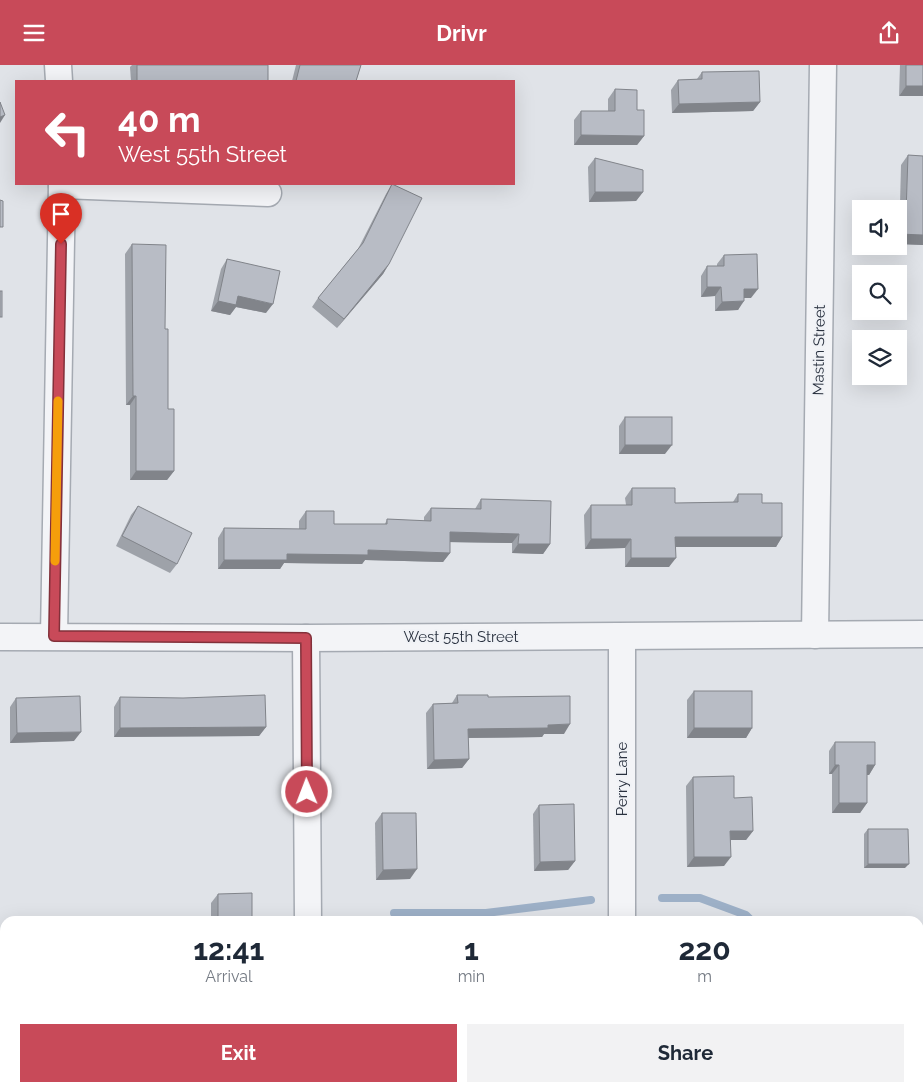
<!DOCTYPE html>
<style>
body{margin:0;font-family:Raleway,sans-serif;background:#f2f2f3;color:#1f2937;height:100vh;display:flex;flex-direction:column;font-size:19px;white-space:nowrap}
*{box-sizing:border-box;margin:0}
p{font-size:16px;color:#747a83}
.icon{flex:none;width:28px;height:28px;fill:none;stroke:currentColor;stroke-width:2;stroke-linecap:round;stroke-linejoin:round}
.map{position:relative;flex:1;overflow:hidden}
.side{position:absolute;left:0px;top:851px;width:924px;height:176px;display:flex;flex-direction:column;background:#fff;border-radius:15px 15px 0 0;box-shadow:0 5px 20px #0002}
.side>*{flex:none}
.guide{position:absolute;left:15px;top:15px;width:500px;height:105px;border-radius:0px;box-shadow:0 5px 20px #0002;background:#c84a59;color:#fff;overflow:hidden}
.tools{position:absolute;left:852px;top:135px;display:grid;gap:10px}
.tools a{display:grid;place-items:center;width:55px;height:55px;border-radius:0px;background:#fff;box-shadow:0 5px 20px #0002;font-size:25px}
.pin{position:absolute;display:grid;place-items:center;width:42px;height:42px;color:#fff;margin:-51px -21px;border-radius:50% 50% 50% 0;rotate:-45deg;box-shadow:0 0 5px #0007}
.pin .icon{rotate:45deg}
.me{position:absolute;width:55px;margin:-28px;rotate:359deg;stroke-linejoin:round;filter:drop-shadow(0 0 4px #0008)}
.turn{display:flex;align-items:center;gap:18px;height:105px;padding:0 20px;font-size:22px}
.turn .icon{width:65px;height:65px;stroke-width:2.5}
.turn b{display:block;font-size:35px;line-height:42px}
.eta{display:flex;justify-content:space-evenly;align-items:center;height:85px;text-align:center}
.eta b{font-size:30px;font-weight:700;line-height:35px}
.cta{display:flex;gap:10px;margin-top:auto;padding:10px 20px}
.cta a{flex:1;height:58px;border-radius:0px;background:#c84a59;color:#fff;font-size:20px;font-weight:700;line-height:58px;text-align:center}
.cta a+a{background:#f2f2f3;color:#1f2937}
header{display:flex;justify-content:space-between;align-items:center;height:65px;padding:0 20px;background:#c84a59;color:#fff;font-size:22px;font-weight:700}
.map>svg:first-child{display:block}
</style>
<header><svg class="icon" aria-label="menu" viewBox="0 0 24 24"><path d="M4 6h16M4 12h16M4 18h16"/></svg>Drivr<svg class="icon" aria-label="share" viewBox="0 0 24 24"><path d="M12 15V3M7 8l5-5 5 5M5 13v7h14v-7"/></svg></header>
<div class="map">
<svg width="923" height="1027" viewBox="0 0 923 1027">
<rect width="100%" height="100%" fill="#e0e3e8"/>
<g fill="none" stroke-linecap="round" stroke-linejoin="round">
<g stroke="#9db0c7" stroke-width="8">
<polyline points="662,833 700,833 746,850 752,856"/>
<polyline points="394,848 486,848 591,835"/>
<polyline points="827,1022 834,1027"/>
</g>
<g stroke="#a5aab2" stroke-width="29">
<g id="minor">
<polyline points="58,0 59,16"/>
<polyline points="62,120 268,128"/>
<polyline points="815,570 823,0"/>
<polyline points="54,571 62,119"/>
<polyline points="0,572 306,573 923,569"/>
<polyline points="622,572 622,856"/>
<polyline points="306,573 308,856"/>
<polyline points="309,1022 309,1027"/>
<polyline points="623,1022 623,1027"/>
</g>
</g>
<use href="#minor" stroke="#f3f4f7" stroke-width="26"/>
</g>
<g fill="#9ea2a9">
<polygon points="132,0 268,0 268,16 131,16 130,2"/>
<polygon points="296,0 361,0 356,16 292,16"/>
<polygon points="900,0 923,0 899,31"/>
<polygon points="702,7 760,37 753,46 672,48 671,25 678,15 697,14"/>
<polygon points="615,24 637,45 644,71 637,80 574,80 574,55 581,46 608,46 608,34"/>
<polygon points="908,90 923,91 923,180 899,179 901,100"/>
<polygon points="595,93 643,127 636,136 589,137 588,102"/>
<polygon points="392,119 389,199 383,209 337,263 312,242 318,233 358,184 386,129"/>
<polygon points="132,179 165,264 168,344 174,406 167,415 130,415 130,340 126,340 125,189"/>
<polygon points="724,190 751,233 744,233 738,245 715,246 715,231 701,232 701,211 707,201 717,201 717,199"/>
<polygon points="227,194 266,248 236,242 230,250 211,246 221,204"/>
<polygon points="625,352 665,389 619,389 619,361"/>
<polygon points="632,423 675,438 733,437 738,429 762,438 782,472 776,482 675,482 669,502 625,502 625,483 585,484 584,450 591,440 626,440 625,433"/>
<polygon points="481,434 550,479 543,489 512,488 512,478 450,477 450,488 443,497 365,495 362,499 284,498 280,504 218,504 218,473 224,463 299,464 299,456 306,446 334,459 385,459 387,454 424,456 424,452 431,443 475,444"/>
<polygon points="138,441 177,499 170,508 116,481 131,450"/>
<polygon points="694,626 752,663 746,673 687,673 687,635"/>
<polygon points="457,630 488,632 564,669 544,669 542,672 468,673 469,694 462,703 427,704 426,648 433,639 452,638"/>
<polygon points="120,632 266,662 259,671 114,672 114,642"/>
<polygon points="16,633 74,676 10,678 10,642"/>
<polygon points="835,677 875,700 869,710 867,710 867,738 860,748 832,748 832,709 829,709 829,686"/>
<polygon points="693,712 734,733 753,766 746,775 731,775 724,801 687,802 686,721"/>
<polygon points="539,740 575,796 568,805 534,806 533,749"/>
<polygon points="382,748 410,814 376,815 375,758"/>
<polygon points="868,764 905,803 864,803 864,769"/>
<polygon points="218,829 252,856 211,856 211,838"/>
<rect x="215" y="1022" width="39" height="5"/>
<rect x="380" y="1022" width="41" height="5"/>
<polygon points="539,1022 571,1022 568,1027 539,1027"/>
</g>
<g fill="#81848a">
<polygon points="906,21 923,21 923,31 899,31"/>
<polygon points="760,37 753,46 672,48 679,39"/>
<polygon points="5,50 0,58 0,52"/>
<polygon points="581,70 644,71 637,80 574,80"/>
<polygon points="595,127 643,127 636,136 589,137"/>
<polygon points="899,169 923,170 923,180 899,179"/>
<polygon points="389,199 383,209 337,263 344,254"/>
<polygon points="707,222 721,222 715,231 701,232"/>
<polygon points="744,224 758,224 751,233 737,233"/>
<polygon points="238,231 273,239 266,248 236,242 230,250 211,246 218,236"/>
<polygon points="744,236 738,245 715,246 722,237"/>
<polygon points="133,331 136,331 130,340 126,340"/>
<polygon points="625,380 672,380 665,389 619,389"/>
<polygon points="136,406 174,406 167,415 130,415"/>
<polygon points="450,467 519,469 512,478 444,477"/>
<polygon points="675,472 782,472 776,482 669,482"/>
<polygon points="591,474 631,474 625,483 585,484"/>
<polygon points="518,479 550,479 543,489 512,488"/>
<polygon points="368,485 450,488 443,497 365,495 362,499 284,498 280,504 218,504 224,495 287,489"/>
<polygon points="631,493 676,493 669,502 625,502"/>
<polygon points="570,659 564,669 544,669 542,672 461,673 468,664"/>
<polygon points="266,662 259,671 114,672 120,663"/>
<polygon points="694,663 752,663 746,673 687,673"/>
<polygon points="81,667 74,676 10,678 17,668"/>
<polygon points="469,694 462,703 427,704 434,695"/>
<polygon points="835,700 839,700 832,709 829,709"/>
<polygon points="867,700 875,700 869,710 860,710"/>
<polygon points="839,738 867,738 860,748 832,748"/>
<polygon points="730,766 753,766 746,775 724,775"/>
<polygon points="694,792 731,792 724,801 687,802"/>
<polygon points="575,796 568,805 534,806 540,797"/>
<polygon points="868,799 909,799 905,803 864,803"/>
<polygon points="417,804 410,814 376,815 383,805"/>
<polygon points="543,1022 571,1022 568,1027 540,1027"/>
</g>
<g fill="#b8bcc5" stroke="#81848a">
<rect x="137" y="0" width="131" height="16"/>
<polygon points="300,0 361,0 356,16 296,16"/>
<rect x="906" y="0" width="17" height="21"/>
<polygon points="759,6 760,37 679,39 678,15 702,14 702,7"/>
<polygon points="615,24 637,25 637,45 644,45 644,71 581,70 581,46 615,46"/>
<polygon points="0,37 5,50 0,52"/>
<polygon points="908,90 923,91 923,170 899,169 899,147 906,148"/>
<polygon points="595,93 643,105 643,127 595,127"/>
<polygon points="392,119 422,133 389,199 344,254 318,233 363,178"/>
<polygon points="0,135 3,136 3,162 0,162"/>
<polygon points="132,179 166,180 165,264 168,264 168,344 174,344 174,406 136,406 136,331 133,331"/>
<polygon points="757,189 758,224 744,224 744,236 722,237 721,222 707,222 707,201 724,201 724,190"/>
<polygon points="227,194 280,206 273,239 238,231 236,240 218,236"/>
<rect x="0" y="226" width="2" height="26"/>
<rect x="625" y="352" width="47" height="28"/>
<polygon points="632,423 675,423 675,438 738,437 738,429 762,429 762,438 782,438 782,472 675,472 676,493 631,493 631,474 591,474 591,440 632,440"/>
<polygon points="481,434 551,436 550,479 518,479 519,469 450,467 450,488 368,485 368,490 287,489 287,495 224,495 224,463 306,464 306,446 334,446 334,459 387,459 387,454 431,456 431,443 481,444"/>
<polygon points="138,441 192,468 177,499 122,471"/>
<rect x="694" y="626" width="58" height="37"/>
<polygon points="265,630 266,662 120,663 120,632 183,633"/>
<polygon points="457,630 488,630 488,632 570,631 570,659 548,660 548,663 468,664 469,694 434,695 433,639 458,638"/>
<polygon points="80,631 81,667 17,668 16,633"/>
<polygon points="835,677 875,677 875,700 867,700 867,738 839,738 839,700 835,700"/>
<polygon points="734,711 734,733 752,732 753,766 730,766 731,792 694,792 693,712"/>
<polygon points="574,739 575,796 540,797 539,740"/>
<polygon points="382,748 416,748 417,804 383,805"/>
<polygon points="868,764 908,764 909,799 868,799"/>
<polygon points="252,828 252,856 218,856 218,829"/>
<rect x="222" y="1022" width="32" height="5"/>
<rect x="387" y="1022" width="34" height="5"/>
</g>
<g fill="none" stroke-linecap="round" stroke-linejoin="round">
<g stroke="#82303a" stroke-width="12">
<polyline id="route" points="61,179 54,571 306,573 307,727"/>
</g>
<use href="#route" stroke="#c84a59" stroke-width="9"/>
<polyline stroke="#f59e0b" stroke-width="9" points="55,496 58,336"/>
</g>
<g text-anchor="middle" dominant-baseline="central" stroke-width="4" stroke-linejoin="round" paint-order="stroke">
<g font-size="15" fill="#29313f" stroke="#f0f2f6">
<text transform="translate(819 285) rotate(-89)">Mastin Street</text>
<text x="461" y="572">West 55th Street</text>
<text transform="translate(622 714) rotate(-90)">Perry Lane</text>
</g>
</g>
</svg>
<div class="tools">
<a><svg class="icon" aria-label="sound" viewBox="0 0 24 24"><path d="M4 9h4l5-4v14l-5-4H4zM17 9q2 3 0 6"/></svg></a>
<a><svg class="icon" aria-label="search" viewBox="0 0 24 24"><circle cx="10" cy="10" r="6"/><path d="M15 15l6 6"/></svg></a>
<a><svg class="icon" aria-label="layers" viewBox="0 0 24 24"><path d="M12 4l9 5-9 5-9-5zM3 14l9 5 9-5"/></svg></a>
</div>
<div class="pin" style="left:61px;top:179px;background:#d93025"><svg class="icon" aria-label="arrive" viewBox="0 0 24 24"><path d="M6 21V4h12l-3 4 3 4H6"/></svg></div>
<svg class="me" style="left:307px;top:727px" viewBox="-20 -20 40 40"><circle r="17" fill="#c84a59" stroke="#fff" stroke-width="3"/><path d="M0-11L8 9 0 5-8 9z" fill="#fff"/></svg>
<div class="guide">
<div class="turn"><svg class="icon" aria-label="left" viewBox="0 0 24 24"><path d="M17 20v-9H6M10 6l-5 5 5 5"/></svg><div><b>40 m</b>West 55th Street</div></div>
</div>
<section class="side">
<div class="eta">
<div><b>12:41</b><p>Arrival</p></div>
<div><b>1</b><p>min</p></div>
<div><b>220</b><p>m</p></div>
</div>
<div class="cta"><a>Exit</a><a>Share</a></div>
</section>
</div>
